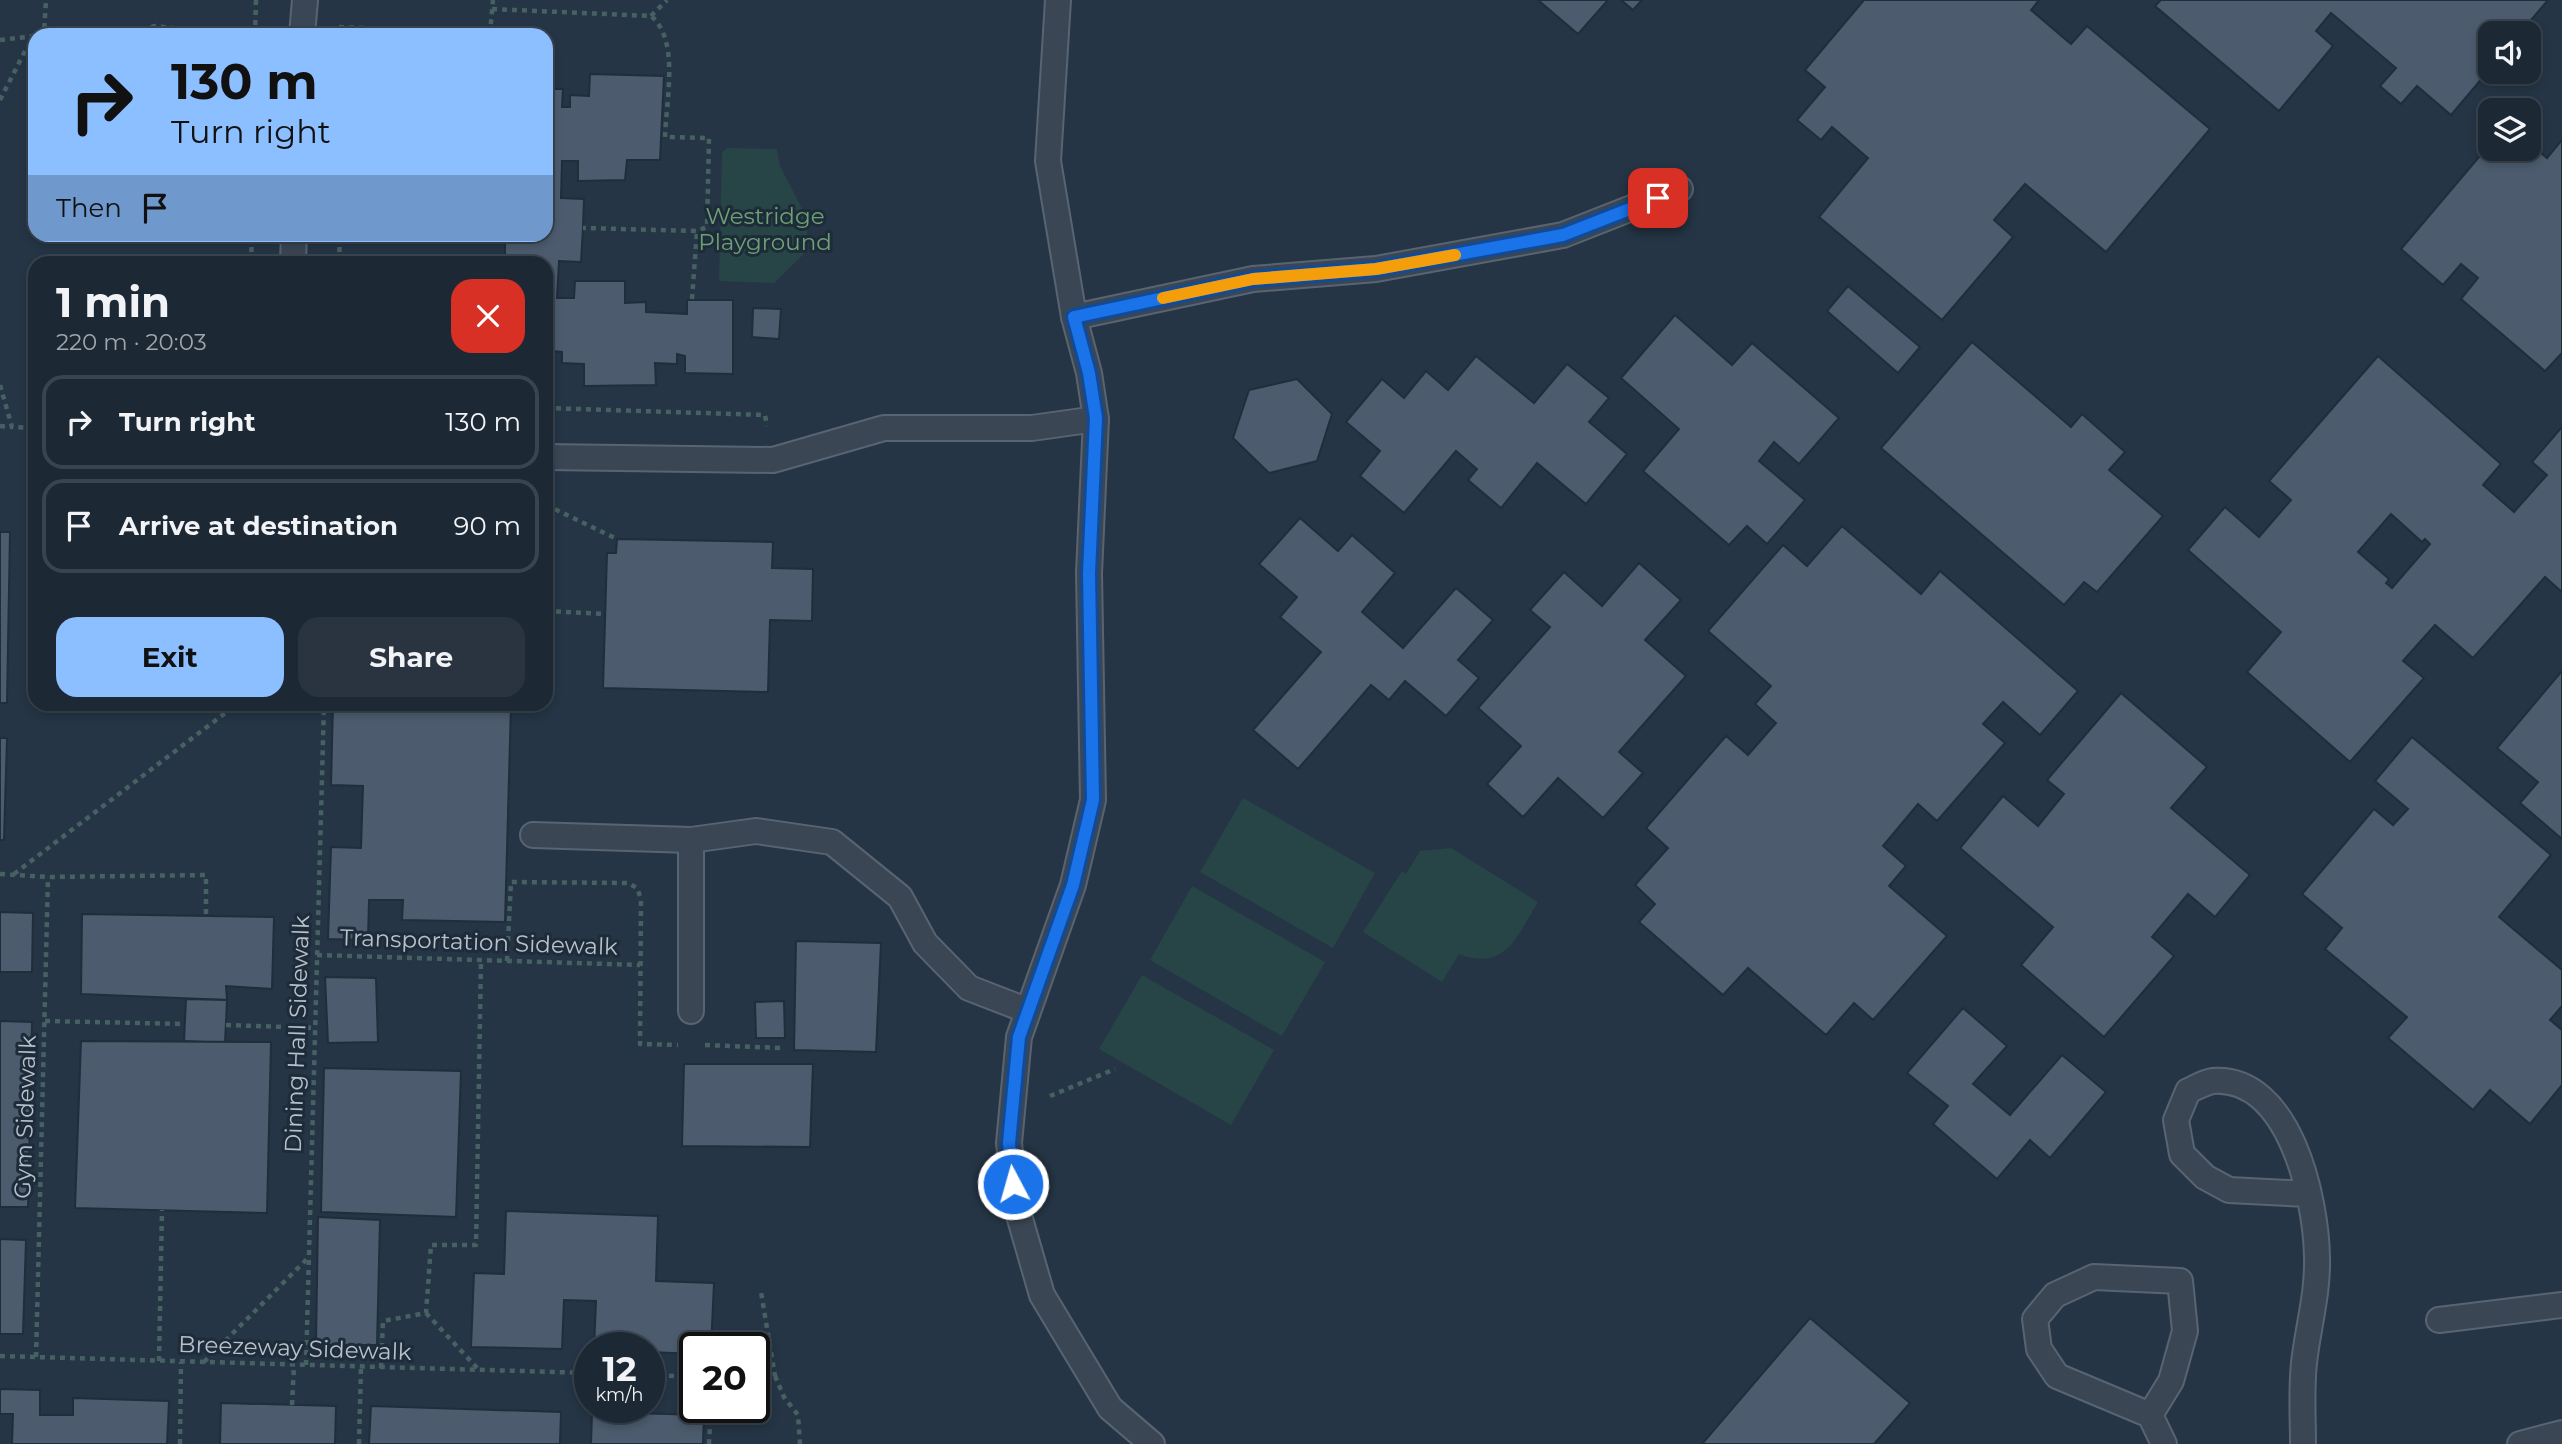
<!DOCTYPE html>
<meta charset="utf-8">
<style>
body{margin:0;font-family:Montserrat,sans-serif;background:#293440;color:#f1f3f6;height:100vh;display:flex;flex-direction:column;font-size:26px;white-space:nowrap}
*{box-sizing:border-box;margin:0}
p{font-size:23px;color:#a0a6ac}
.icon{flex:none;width:38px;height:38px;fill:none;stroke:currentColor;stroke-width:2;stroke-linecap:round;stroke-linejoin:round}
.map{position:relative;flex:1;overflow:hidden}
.details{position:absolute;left:28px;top:256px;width:525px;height:455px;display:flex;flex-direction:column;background:#1c2834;border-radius:21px;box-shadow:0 4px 10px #0003,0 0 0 2px #3a444f}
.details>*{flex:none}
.banner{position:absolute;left:28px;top:28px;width:525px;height:214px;border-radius:21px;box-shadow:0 4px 10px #0003,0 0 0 2px #3a444f;background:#8bbfff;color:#111;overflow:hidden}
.fabs{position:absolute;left:2478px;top:21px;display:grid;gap:14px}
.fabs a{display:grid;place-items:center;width:63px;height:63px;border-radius:14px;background:#1c2834;box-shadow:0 4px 10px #0003,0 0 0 2px #3a444f;font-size:35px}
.speed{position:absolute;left:574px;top:1332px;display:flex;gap:14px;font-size:35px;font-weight:700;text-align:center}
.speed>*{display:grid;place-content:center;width:91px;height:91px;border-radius:50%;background:#1c2834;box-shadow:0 4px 10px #0003,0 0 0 2px #3a444f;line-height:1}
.speed small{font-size:18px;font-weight:400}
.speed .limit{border:4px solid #111;border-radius:10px;background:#fff;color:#111}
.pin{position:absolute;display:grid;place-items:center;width:60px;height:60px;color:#fff;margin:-30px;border-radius:14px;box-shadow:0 4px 10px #0006}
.me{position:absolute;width:77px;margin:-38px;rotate:354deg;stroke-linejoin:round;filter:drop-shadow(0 0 5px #0008)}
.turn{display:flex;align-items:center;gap:24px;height:147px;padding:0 28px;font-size:32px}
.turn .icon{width:91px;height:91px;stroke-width:2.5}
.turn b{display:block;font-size:49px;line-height:60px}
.then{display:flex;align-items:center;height:66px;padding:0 28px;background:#0003;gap:14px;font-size:26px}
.round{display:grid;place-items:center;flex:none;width:74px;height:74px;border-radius:21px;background:#293440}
.summary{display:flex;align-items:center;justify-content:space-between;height:119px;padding:0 28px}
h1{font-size:42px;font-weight:700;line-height:52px}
.cta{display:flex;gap:14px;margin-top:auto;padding:14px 28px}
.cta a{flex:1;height:80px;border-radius:21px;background:#8bbfff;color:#111;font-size:28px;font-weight:700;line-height:80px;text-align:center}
.cta a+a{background:#293440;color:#f1f3f6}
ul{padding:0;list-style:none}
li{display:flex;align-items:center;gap:21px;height:94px;margin:0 14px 10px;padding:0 14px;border:4px solid #3a444f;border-radius:21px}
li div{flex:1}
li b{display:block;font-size:26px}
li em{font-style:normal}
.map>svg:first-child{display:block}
</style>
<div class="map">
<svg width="2562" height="1444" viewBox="0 0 2562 1444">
<rect width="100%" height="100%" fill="#253545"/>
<g fill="#274446">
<polygon points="728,148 777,149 780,166 808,220 806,252 774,283 719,281 722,152"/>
<polygon points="1243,798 1375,873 1333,948 1200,872"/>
<path d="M 1451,848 L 1538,902 C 1517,936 1506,972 1459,954 L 1442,982 L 1363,932 L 1402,871 L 1406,874 L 1420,851 Z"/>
<polygon points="1192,886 1325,962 1282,1036 1150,960"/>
<polygon points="1142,975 1274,1050 1231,1125 1099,1049"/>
</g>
<g fill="#4c5c6e" stroke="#202d3b" stroke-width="2" fill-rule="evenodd">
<polygon points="1538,0 1608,0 1578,34"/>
<polygon points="1621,0 1642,0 1633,10"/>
<polygon points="1864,0 2039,0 2031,10 2071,44 2087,26 2210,129 2106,252 2025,184 1994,220 2013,237 1942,320 1819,217 1868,158 1832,127 1821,140 1797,120 1825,87 1805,70"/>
<polygon points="2161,0 2548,0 2520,33 2490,33 2490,69 2451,115 2417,86 2401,104 2380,86 2396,68 2331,13 2316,31 2333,46 2279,111 2155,6"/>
<polygon points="590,74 664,76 660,160 627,160 625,180 578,181 578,161 562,161 561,198 584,199 583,228 581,262 559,261 557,298 574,298 575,281 625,281 625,303 646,302 646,312 687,314 687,300 733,300 733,374 685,373 685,356 677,354 677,364 655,363 656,385 584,386 584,364 562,363 562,352 553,351 554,369 546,368 546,262 505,262 505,234 546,234 546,89 563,89 562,107 570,107 570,95 589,96"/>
<polygon points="2562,140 2562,353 2545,371 2461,299 2478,278 2461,264 2443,285 2401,249 2490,144 2490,149 2529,149 2529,143 2547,158"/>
<polygon points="422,259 469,261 469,262 422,262"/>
<polygon points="1848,286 1920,347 1898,373 1827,311"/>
<polygon points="753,308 781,309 779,339 752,337"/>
<polygon points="1675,315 1732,365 1752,343 1839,418 1799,464 1774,442 1759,461 1805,500 1767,544 1747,526 1729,545 1643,471 1679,429 1621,378"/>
<polygon points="1972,342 2071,427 2082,414 2125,452 2109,470 2163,516 2097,592 2084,582 2064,605 1881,448"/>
<polygon points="1476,356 1534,403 1567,364 1609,398 1589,422 1627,454 1586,504 1537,463 1501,508 1468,480 1477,469 1456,451 1404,513 1360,476 1380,451 1346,422 1382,379 1404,398 1426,371 1448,390"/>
<path d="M 2378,356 L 2501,464 L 2483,485 L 2514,512 L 2547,475 L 2532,462 L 2562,427 L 2562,592 L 2545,577 L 2473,658 L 2435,625 L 2403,661 L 2424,678 L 2350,762 L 2247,672 L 2281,632 L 2188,550 L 2225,507 L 2259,537 L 2291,500 L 2269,481 ZM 2391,514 L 2422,542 L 2425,539 L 2430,544 L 2392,588 L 2386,583 L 2389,579 L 2358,552 Z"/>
<polygon points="1297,379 1332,414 1317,461 1269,473 1233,438 1249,390"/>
<polygon points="1300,518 1338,551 1352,535 1395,573 1362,612 1403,648 1456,588 1493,620 1458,660 1479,678 1446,716 1405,681 1389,700 1371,685 1298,769 1253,730 1321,652 1280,617 1297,597 1259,564"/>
<polygon points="1842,526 1921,594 1940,571 2078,691 2040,735 2003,702 1983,724 2005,743 1937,821 1918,804 1883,846 1906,866 1889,886 1947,936 1873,1020 1854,1003 1826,1035 1748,968 1723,995 1639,922 1655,904 1635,885 1668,848 1646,828 1726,736 1748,755 1776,723 1755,704 1771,686 1708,631 1783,545 1807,566"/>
<polygon points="0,532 10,532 7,703 0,703"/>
<polygon points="617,539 773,542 772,568 813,569 812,621 770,620 768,692 603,688 607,553 616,553"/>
<polygon points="1639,563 1681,600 1645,640 1686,676 1619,752 1643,773 1603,818 1558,778 1523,817 1487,784 1521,746 1478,708 1550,627 1530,610 1564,572 1602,606"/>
<polygon points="2562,671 2562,839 2520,803 2538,782 2497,748"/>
<polygon points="2121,693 2207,767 2171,808 2250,875 2215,917 2188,894 2152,937 2174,956 2104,1037 2021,965 2053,927 1960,848 2003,796 2038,826 2064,794 2047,780"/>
<polygon points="333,704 511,704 505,922 402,920 403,900 369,900 368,940 328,939 331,847 361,848 363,786 331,785"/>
<polygon points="2412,737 2551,855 2499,917 2562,970 2562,1006 2550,1020 2562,1030 2562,1085 2530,1124 2490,1090 2473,1110 2388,1038 2407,1017 2325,949 2342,928 2302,894 2374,809 2393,825 2408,809 2375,781"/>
<polygon points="0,738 7,738 4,840 0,840"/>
<polygon points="0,912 33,913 32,972 0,972"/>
<polygon points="82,914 274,917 272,989 226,986 227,1000 81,994"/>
<polygon points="796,941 881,943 876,1052 794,1050"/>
<polygon points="325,977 376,978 378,1042 328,1043"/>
<polygon points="186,999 227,1000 225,1043 184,1041"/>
<polygon points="784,1001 785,1038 756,1038 755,1002"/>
<polygon points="1963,1008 2007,1046 1973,1084 2010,1115 2062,1055 2106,1092 2050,1158 2030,1140 1997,1179 1933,1124 1948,1106 1907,1073"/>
<polygon points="0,1021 32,1022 28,1207 0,1207"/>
<polygon points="81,1041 271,1042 267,1213 75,1208"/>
<polygon points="684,1064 813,1064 810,1147 682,1146"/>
<polygon points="324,1068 461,1071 456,1217 321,1212"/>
<polygon points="506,1211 658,1216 656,1281 714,1283 711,1348 695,1348 695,1354 649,1352 649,1348 594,1348 596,1301 564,1300 562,1349 471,1347 474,1273 504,1274"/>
<polygon points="318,1217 380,1220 377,1345 316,1345"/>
<polygon points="0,1239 26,1240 23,1334 0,1334"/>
<polygon points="1810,1318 1910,1403 1874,1444 1702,1444"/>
<polygon points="0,1389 40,1390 40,1415 73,1415 73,1398 169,1401 167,1444 12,1444 13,1414 0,1414"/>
<polygon points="221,1403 336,1406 335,1444 220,1444"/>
<polygon points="371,1406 561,1412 560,1444 369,1444"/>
<polygon points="592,1412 704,1415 703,1444 591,1444"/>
</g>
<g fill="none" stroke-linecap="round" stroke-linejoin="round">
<g stroke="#586471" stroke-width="28">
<g id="lane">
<polyline points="1058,0 1048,161 1074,317 1089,373 1096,419 1089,573 1093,800 1073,885 1019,1037 1009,1143 1016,1205 1042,1295 1110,1408 1152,1444"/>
<polyline points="302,35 305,0"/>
<polyline points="293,262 294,234"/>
<polyline points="1074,317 1253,279 1376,269 1563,235 1680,189"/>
<polyline points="546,457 773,460 884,428 1032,428 1096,419"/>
<polyline points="533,835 691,840 756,831 832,842 900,897 925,943 969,988 1026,1010"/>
<polyline points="691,1011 691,840"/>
<polyline points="2439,1320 2562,1305"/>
<polyline points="2150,1415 2171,1381 2185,1331 2180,1281 2094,1277 2055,1295 2035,1319 2039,1349 2057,1376 2150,1415 2164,1444"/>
<path d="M 2303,1444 C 2303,1418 2301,1390 2304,1363 C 2308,1327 2318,1294 2317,1257 C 2316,1199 2290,1076 2213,1081 C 2205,1082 2195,1088 2188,1091 L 2176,1120 L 2182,1154 L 2205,1177 L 2229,1190 L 2308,1194"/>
<polyline points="2520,1444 2562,1433"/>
</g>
</g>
<g stroke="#466161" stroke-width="4.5" stroke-dasharray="5 5" stroke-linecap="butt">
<path d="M 492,9 L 651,16 C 680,40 666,101 665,137 L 709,138 L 707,227 L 697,231 L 583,228"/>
<polyline points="651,16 667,0"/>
<polyline points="339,27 490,33 493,0"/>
<polyline points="40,35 44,34 46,0"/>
<polyline points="122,35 155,26 238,35"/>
<polyline points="255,35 256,0"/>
<polyline points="0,40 35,36"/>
<polyline points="0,100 26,49 35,42"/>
<polyline points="251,262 252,234"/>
<polyline points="339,262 340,234"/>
<polyline points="692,299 697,231"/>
<polyline points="0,385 12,427 35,428"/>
<polyline points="546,408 765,415 767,426"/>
<polyline points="0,426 12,427"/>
<polyline points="546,505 617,539"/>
<polyline points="546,611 605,614"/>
<polyline points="0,874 48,877 206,875 206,916"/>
<polyline points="14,874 237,704"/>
<polyline points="317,955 640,965"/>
<polyline points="507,961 511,882 628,883 637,888 641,899 640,1044 678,1045"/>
<polyline points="45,1021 185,1024"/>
<polyline points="226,1025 315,1028"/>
<polyline points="705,1045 781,1048"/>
<polyline points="1050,1096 1115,1069"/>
<polyline points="426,1313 479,1370"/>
<polyline points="0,1356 590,1373"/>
<polyline points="36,1357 48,877"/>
<polyline points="159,1361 162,1210"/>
<polyline points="204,1362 309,1257"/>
<polyline points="306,1365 324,704"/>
<polyline points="381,1368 383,1321 426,1313 431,1245 476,1245 481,960"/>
<polyline points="649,1375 695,1377"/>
<polyline points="775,1376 784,1397 798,1415 800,1444"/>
<polyline points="754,1378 775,1376 761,1292"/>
<polyline points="292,1405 294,1365"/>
<polyline points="592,1412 592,1407"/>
<polyline points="180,1444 181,1362"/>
<polyline points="359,1444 361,1367"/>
<polyline points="709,1444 711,1407"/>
</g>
<use href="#lane" stroke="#3a4654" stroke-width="24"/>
</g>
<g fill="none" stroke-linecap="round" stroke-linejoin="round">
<g stroke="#114b97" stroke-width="18">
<polyline id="route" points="1013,1184 1009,1143 1019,1037 1073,885 1093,800 1089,573 1096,418 1089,373 1074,317 1253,279 1376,269 1563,235 1658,198"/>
</g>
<use href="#route" stroke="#1a73e8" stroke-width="12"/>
<polyline stroke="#f59e0b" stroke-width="12" points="1163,298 1253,279 1376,269 1455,255"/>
</g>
<g text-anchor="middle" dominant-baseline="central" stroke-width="6" stroke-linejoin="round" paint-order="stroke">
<g font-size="23" fill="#6da075" stroke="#1e2b39">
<text x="765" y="216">Westridge<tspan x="765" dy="26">Playground</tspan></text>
</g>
<g font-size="23" fill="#b7c1cd" stroke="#1e2b39">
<text transform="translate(479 942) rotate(2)">Transportation Sidewalk</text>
<text transform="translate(297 1034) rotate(-88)">Dining Hall Sidewalk</text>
<text transform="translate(25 1117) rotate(-88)">Gym Sidewalk</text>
<text transform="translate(295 1348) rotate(2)">Breezeway Sidewalk</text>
</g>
</g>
</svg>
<div class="fabs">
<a><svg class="icon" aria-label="sound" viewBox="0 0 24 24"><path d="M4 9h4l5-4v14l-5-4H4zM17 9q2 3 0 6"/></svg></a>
<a><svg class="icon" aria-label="layers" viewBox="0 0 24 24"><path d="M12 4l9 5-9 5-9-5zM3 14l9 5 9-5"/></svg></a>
</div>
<div class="speed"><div>12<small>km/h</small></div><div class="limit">20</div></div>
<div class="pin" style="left:1658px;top:198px;background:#d93025"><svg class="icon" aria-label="arrive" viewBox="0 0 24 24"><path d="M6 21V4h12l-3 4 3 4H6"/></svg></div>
<svg class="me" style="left:1013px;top:1184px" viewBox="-20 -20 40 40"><circle r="17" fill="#1a73e8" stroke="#fff" stroke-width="3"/><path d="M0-11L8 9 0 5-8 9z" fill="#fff"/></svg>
<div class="banner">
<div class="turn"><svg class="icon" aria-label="right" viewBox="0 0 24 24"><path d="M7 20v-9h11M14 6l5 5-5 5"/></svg><div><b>130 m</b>Turn right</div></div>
<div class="then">Then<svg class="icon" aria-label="arrive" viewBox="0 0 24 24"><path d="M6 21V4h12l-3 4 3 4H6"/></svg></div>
</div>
<section class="details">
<div class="summary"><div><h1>1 min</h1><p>220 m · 20:03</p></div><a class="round" style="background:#d93025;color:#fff"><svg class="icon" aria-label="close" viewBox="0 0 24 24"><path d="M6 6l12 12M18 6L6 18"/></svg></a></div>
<ul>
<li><svg class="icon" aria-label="right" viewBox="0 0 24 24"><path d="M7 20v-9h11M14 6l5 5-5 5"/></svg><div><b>Turn right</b></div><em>130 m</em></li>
<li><svg class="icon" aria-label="arrive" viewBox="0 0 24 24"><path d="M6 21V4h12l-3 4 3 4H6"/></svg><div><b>Arrive at destination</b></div><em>90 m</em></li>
</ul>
<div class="cta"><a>Exit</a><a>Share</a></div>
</section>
</div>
